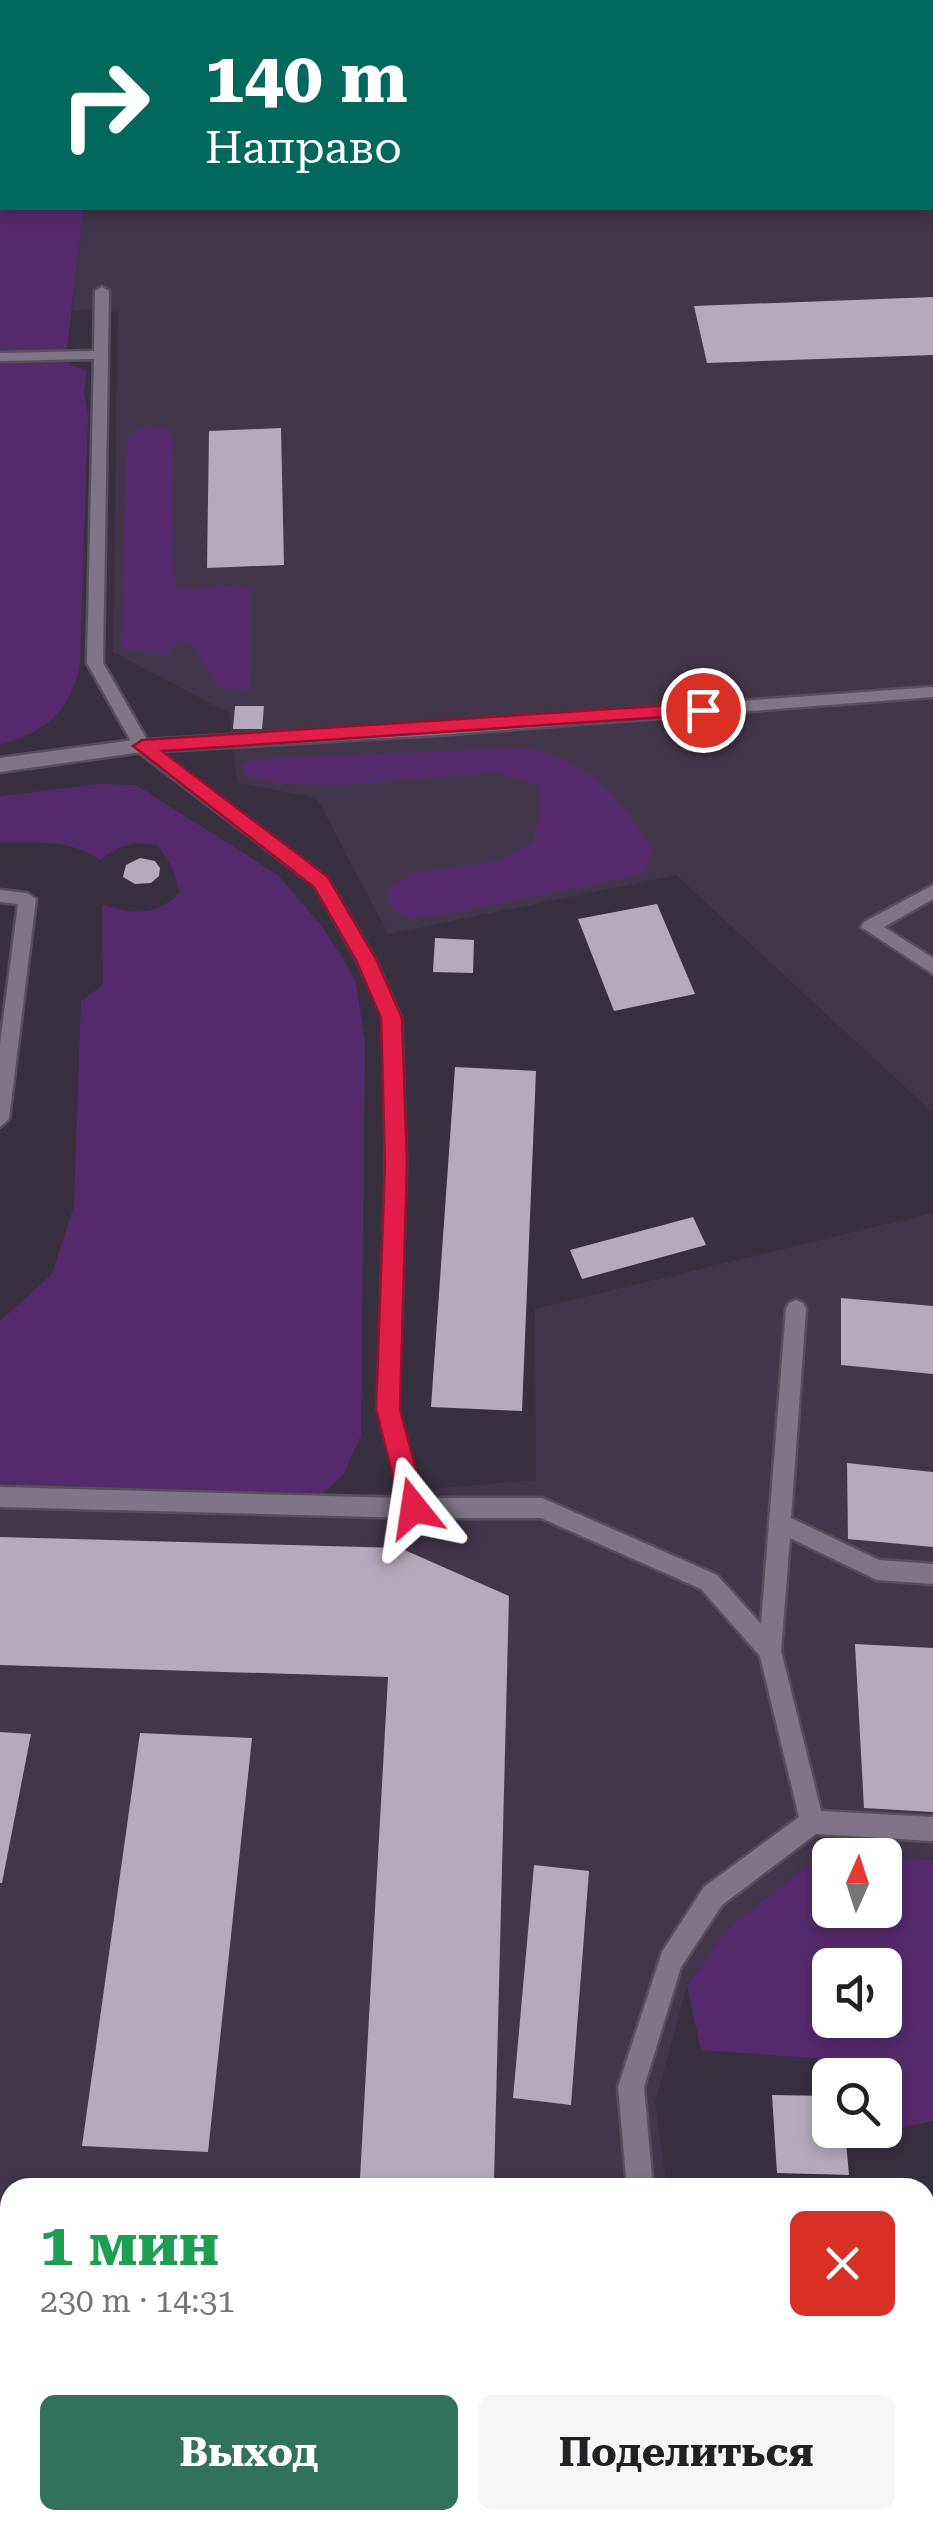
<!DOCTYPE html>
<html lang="ru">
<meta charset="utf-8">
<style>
body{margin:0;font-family:"Roboto Serif",serif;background:#f6f6f6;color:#202124;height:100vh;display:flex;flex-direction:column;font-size:38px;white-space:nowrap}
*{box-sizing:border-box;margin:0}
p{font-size:32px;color:#757577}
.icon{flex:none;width:55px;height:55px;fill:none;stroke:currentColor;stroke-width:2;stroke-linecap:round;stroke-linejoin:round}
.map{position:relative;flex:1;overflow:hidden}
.details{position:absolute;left:0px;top:2178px;width:935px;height:352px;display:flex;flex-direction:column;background:#fff;border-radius:30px 30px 0 0;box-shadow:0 5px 15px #0003}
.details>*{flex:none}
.guide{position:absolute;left:0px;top:0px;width:935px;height:210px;box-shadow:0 5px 15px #0003;background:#00695c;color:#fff;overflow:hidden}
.needle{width:65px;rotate:3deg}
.buttons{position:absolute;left:812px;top:1838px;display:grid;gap:20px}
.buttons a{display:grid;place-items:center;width:90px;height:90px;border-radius:15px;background:#fff;box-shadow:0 5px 15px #0003;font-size:50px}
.pin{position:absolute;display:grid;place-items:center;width:85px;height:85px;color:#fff;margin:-42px;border:5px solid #fff;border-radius:50%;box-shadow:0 2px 10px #0007}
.me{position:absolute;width:110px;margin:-55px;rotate:345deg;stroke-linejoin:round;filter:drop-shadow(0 0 8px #0008)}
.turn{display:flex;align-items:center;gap:35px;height:210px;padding:0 40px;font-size:45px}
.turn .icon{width:130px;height:130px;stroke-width:2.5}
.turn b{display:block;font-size:70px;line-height:85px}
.round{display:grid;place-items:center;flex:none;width:105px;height:105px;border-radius:15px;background:#f6f6f6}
.headline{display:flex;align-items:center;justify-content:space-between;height:170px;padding:0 40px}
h1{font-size:60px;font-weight:700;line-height:75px;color:#1e9e55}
.primary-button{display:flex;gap:20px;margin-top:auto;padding:20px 40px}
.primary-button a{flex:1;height:115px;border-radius:15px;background:#33725a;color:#fff;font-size:40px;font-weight:700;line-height:115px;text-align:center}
.primary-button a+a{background:#f6f6f6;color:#202124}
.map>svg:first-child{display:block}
</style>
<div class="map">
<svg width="933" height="2529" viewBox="0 0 933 2529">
<rect width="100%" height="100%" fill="#38303e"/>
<g fill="#42364a">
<polygon points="0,0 933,0 933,1113 676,875 388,934 317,798 237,783 229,713 113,652 118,311 72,310 84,208 932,208 932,2 2,2 0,55"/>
<polygon points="933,1213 933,1859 823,1853 728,1928 687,1986 655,2103 667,2187 10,2188 10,2230 0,2230 0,1494 316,1498 536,1480 535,1309"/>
</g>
<g fill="#552a6c" fill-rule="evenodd">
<path d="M 0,55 L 2,208 L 84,208 L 66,355 L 69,365 L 87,370 L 84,392 L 88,417 L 80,664 C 70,712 47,732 0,744 Z"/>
<path d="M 143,426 L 169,430 L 173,441 L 175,588 C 201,593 225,580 252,589 L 251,690 L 219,688 L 192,645 L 178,640 L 168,656 L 125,650 L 121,638 L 127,436 Z"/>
<path d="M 526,748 C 592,761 619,797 654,851 L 643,874 L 436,916 L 407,918 L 387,905 L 387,888 L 414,873 L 495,862 L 533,842 L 540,810 L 540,786 L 497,772 L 348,785 L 282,784 L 244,776 L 242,765 L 251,759 Z"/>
<path d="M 99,784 L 136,785 L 278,875 L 322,926 L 355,979 L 365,1042 L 361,1435 L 344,1474 L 317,1498 L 0,1494 L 0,1321 L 52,1274 L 74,1206 L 81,1001 L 103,985 L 102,905 C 137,913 152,918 180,893 L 172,867 L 158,846 C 133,840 121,845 100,860 C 73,839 33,843 0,842 L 0,796 Z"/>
<path d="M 823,1853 L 858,1855 L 830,1855 L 830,1910 L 885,1910 L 885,1857 L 933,1859 L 933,2121 L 884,2132 L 885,2075 L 871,2075 L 868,2062 L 701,2050 L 687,1986 L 728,1928 ZM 830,1965 L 885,1965 L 885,2020 L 830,2020 Z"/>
</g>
<g fill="#b4aabb">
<polygon points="933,297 933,355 707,363 694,306"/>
<polygon points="281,428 284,565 207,568 209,431"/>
<polygon points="235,706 264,706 262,729 233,729"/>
<polygon points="140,858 155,861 160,868 159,876 151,883 135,884 123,877 126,865"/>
<polygon points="657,904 695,994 614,1011 578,919"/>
<polygon points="435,938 474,940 473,973 433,972"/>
<polygon points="455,1067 536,1071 522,1411 431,1407"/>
<polygon points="693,1217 706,1245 582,1279 570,1250"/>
<polygon points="841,1298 933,1306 933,1374 841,1365"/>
<polygon points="847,1463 933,1472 933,1547 848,1539"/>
<polygon points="0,1537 400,1548 509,1596 494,2181 360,2178 388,1677 0,1665"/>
<polygon points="855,1644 933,1648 933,1812 864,1808"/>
<polygon points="0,1732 31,1734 2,1883 0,1883"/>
<polygon points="140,1733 252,1738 208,2152 82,2146"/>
<polygon points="534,1865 589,1871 571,2105 513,2098"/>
<polygon points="772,2095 830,2096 830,2130 845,2130 849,2175 777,2173"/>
</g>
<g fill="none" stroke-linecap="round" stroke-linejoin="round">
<g stroke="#564f5b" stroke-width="5">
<g id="lane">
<polygon points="767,0 779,0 780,2 769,2"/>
<polygon points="102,287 109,291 103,663 147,740 437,723 933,687 933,697 437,735 159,751 327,878 375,959 401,1018 406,1163 398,1409 422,1498 542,1498 717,1575 761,1624 786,1309 789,1303 796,1300 803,1303 806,1309 791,1518 879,1560 933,1564 933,1584 877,1580 790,1538 781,1651 821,1811 933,1817 933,1841 816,1834 722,1905 681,1967 644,2087 653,2188 627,2188 618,2087 662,1952 704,1887 799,1817 760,1656 701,1589 541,1518 414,1518 0,1507 0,1487 401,1498 378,1409 386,1163 383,1018 357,960 315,886 136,750 87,663 94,359 0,361 0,353 94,351 95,291"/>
<polygon points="933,885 933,899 884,927 933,958 933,974 861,927 864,922"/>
<polygon points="0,890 27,893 36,899 9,1119 0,1127 0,1044 18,904 0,902"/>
<polygon points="930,2259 933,2260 933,2314 925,2310 925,2261"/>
</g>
</g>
<g stroke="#564f5b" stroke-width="5">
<g id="street">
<polygon points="142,739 152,746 149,751 0,772 0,758"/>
<rect x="0" y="2243" width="10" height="34"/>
<polygon points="925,2255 933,2256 930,2289 925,2289"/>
</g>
</g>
<use href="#lane" fill="#7f7586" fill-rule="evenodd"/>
<use href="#street" fill="#7f7586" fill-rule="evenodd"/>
</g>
<polygon fill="#e11d48" stroke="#92132f" stroke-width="2.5" points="703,703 709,705 709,714 162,751 328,877 376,959 402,1018 407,1163 400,1409 426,1508 422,1516 414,1519 405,1516 401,1508 376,1409 385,1163 381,1018 356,960 314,887 133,746 142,740"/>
</svg>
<div class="buttons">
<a><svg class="needle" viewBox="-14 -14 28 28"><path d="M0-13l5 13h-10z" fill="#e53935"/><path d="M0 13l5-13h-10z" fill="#757577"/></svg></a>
<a><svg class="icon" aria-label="sound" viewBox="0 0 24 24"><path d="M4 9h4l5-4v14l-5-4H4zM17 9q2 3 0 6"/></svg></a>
<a><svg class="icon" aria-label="search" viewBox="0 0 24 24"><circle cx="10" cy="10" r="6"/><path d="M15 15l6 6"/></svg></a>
</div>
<div class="pin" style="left:703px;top:710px;background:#d93025"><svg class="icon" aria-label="arrive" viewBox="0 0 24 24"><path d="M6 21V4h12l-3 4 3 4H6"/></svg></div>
<svg class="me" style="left:414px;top:1508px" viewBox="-20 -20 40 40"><path d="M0-17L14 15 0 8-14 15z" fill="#e11d48" stroke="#fff" stroke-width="4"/></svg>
<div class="guide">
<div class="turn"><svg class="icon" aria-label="right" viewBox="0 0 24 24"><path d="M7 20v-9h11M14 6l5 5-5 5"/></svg><div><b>140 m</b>Направо</div></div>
</div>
<section class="details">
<div class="headline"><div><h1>1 мин</h1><p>230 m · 14:31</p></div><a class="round" style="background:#d93025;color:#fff"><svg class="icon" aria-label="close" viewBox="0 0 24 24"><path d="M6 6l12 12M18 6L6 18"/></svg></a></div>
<div class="primary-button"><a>Выход</a><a>Поделиться</a></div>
</section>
</div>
